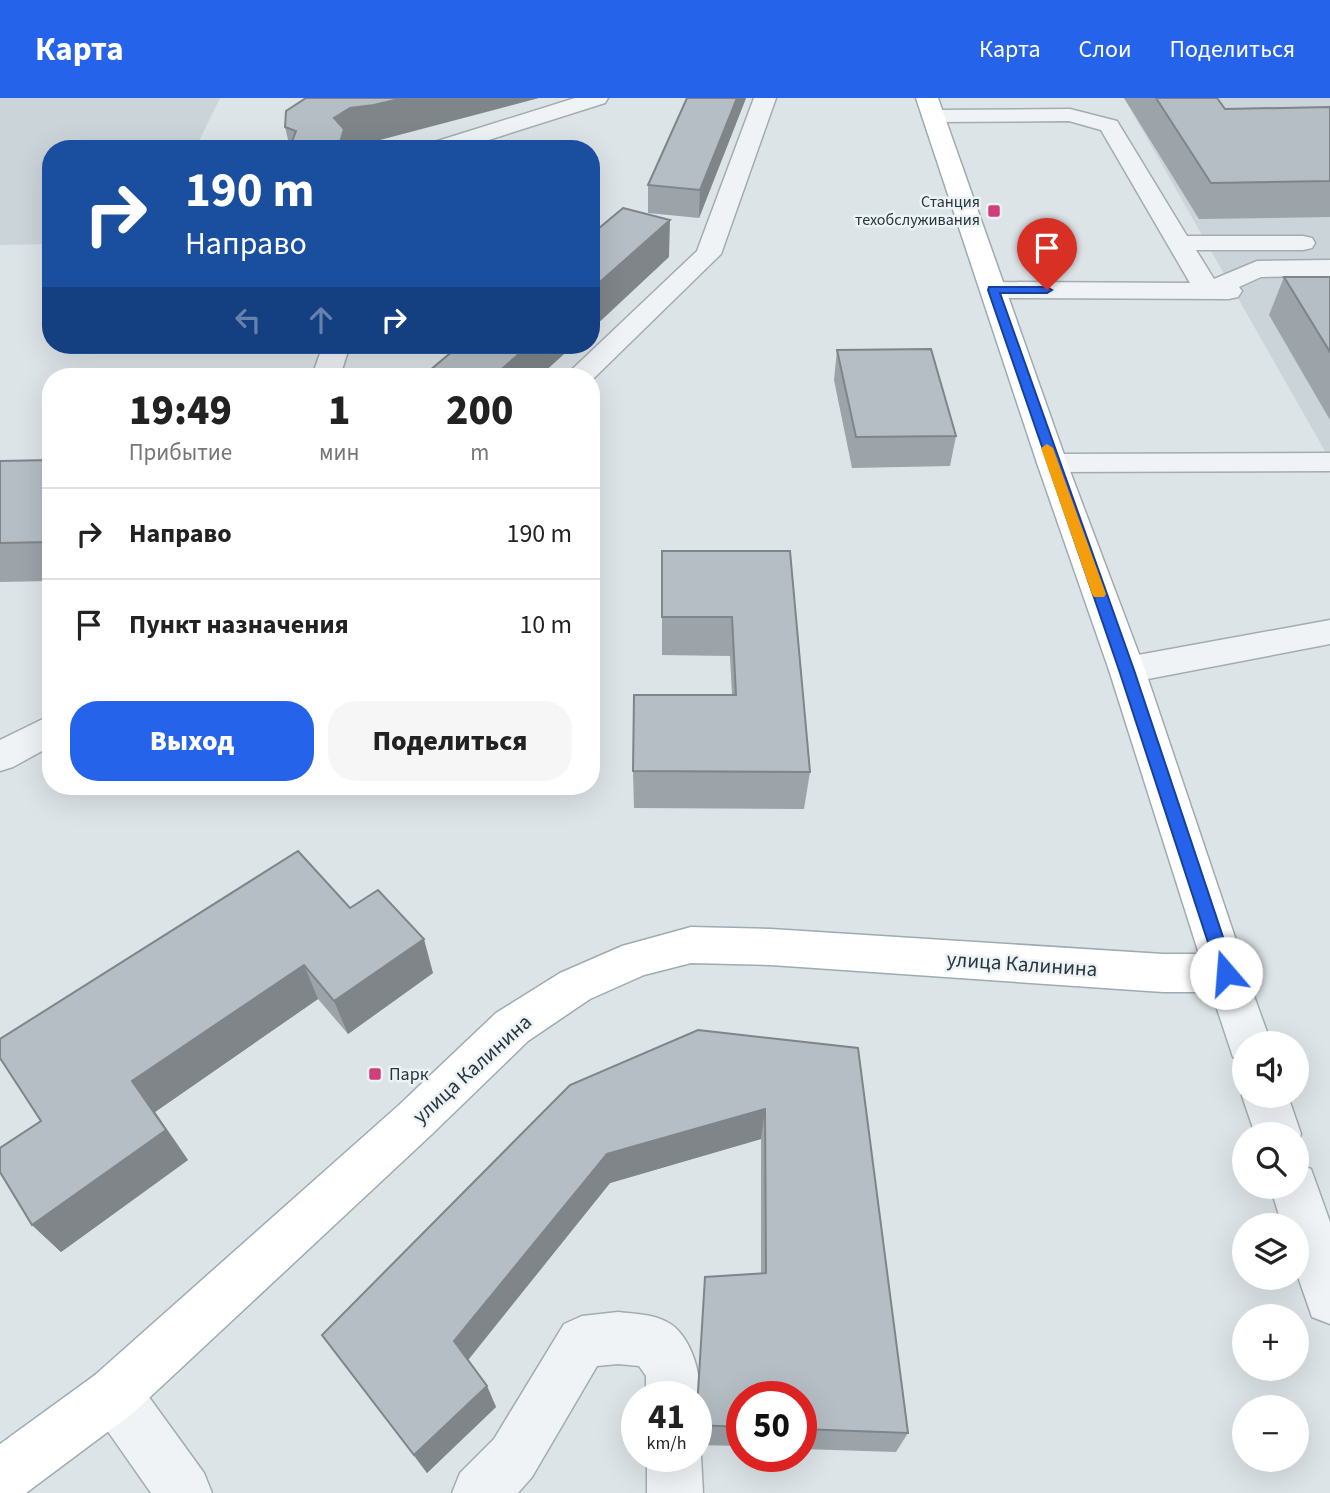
<!DOCTYPE html>
<html lang="ru">
<meta charset="utf-8">
<style>
body{margin:0;font-family:"Source Sans 3",sans-serif;background:#f6f6f6;color:#222;height:100vh;display:flex;flex-direction:column;font-size:26px;white-space:nowrap}
*{box-sizing:border-box;margin:0}
p{font-size:23px;color:#767676}
.icon{flex:none;width:38px;height:38px;fill:none;stroke:currentColor;stroke-width:2;stroke-linecap:round;stroke-linejoin:round}
.map{position:relative;flex:1;overflow:hidden}
.details{position:absolute;left:42px;top:270px;width:558px;height:427px;display:flex;flex-direction:column;background:#fff;border-radius:28px;box-shadow:0 7px 28px #0002}
.details>*{flex:none}
.top-card{position:absolute;left:42px;top:42px;width:558px;height:214px;border-radius:28px;box-shadow:0 7px 28px #0002;background:#1a4fa0;color:#fff;overflow:hidden}
.tools{position:absolute;left:1232px;top:933px;display:grid;gap:14px}
.tools a{display:grid;place-items:center;width:77px;height:77px;border-radius:50%;background:#fff;box-shadow:0 7px 28px #0002;font-size:35px}
.speed{position:absolute;left:621px;top:1283px;display:flex;gap:14px;font-size:35px;font-weight:700;text-align:center}
.speed>*{display:grid;place-content:center;width:91px;height:91px;border-radius:50%;background:#fff;box-shadow:0 7px 28px #0002;line-height:1}
.speed small{font-size:18px;font-weight:400}
.speed .limit{border:10px solid #d22;background:#fff;color:#111}
.pin{position:absolute;display:grid;place-items:center;width:60px;height:60px;color:#fff;margin:-72px -30px;border-radius:50% 50% 50% 0;rotate:-45deg;box-shadow:0 0 7px #0007}
.pin .icon{rotate:45deg}
.me{position:absolute;width:77px;margin:-38px;rotate:342deg;stroke-linejoin:round;filter:drop-shadow(0 0 5px #0008)}
.turn{display:flex;align-items:center;gap:24px;height:147px;padding:0 28px;font-size:32px}
.turn .icon{width:91px;height:91px;stroke-width:2.5}
.turn b{display:block;font-size:49px;line-height:60px}
.lanes{display:flex;align-items:center;height:66px;padding:0 28px;background:#0003;justify-content:center;gap:35px;direction:ltr}
.lanes .off{opacity:.35}
.eta{display:flex;justify-content:space-evenly;align-items:center;height:119px;text-align:center}
.eta b{font-size:42px;font-weight:800;line-height:49px}
.primary-button{display:flex;gap:14px;margin-top:auto;padding:14px 28px}
.primary-button a{flex:1;height:80px;border-radius:28px;background:#2563eb;color:#fff;font-size:28px;font-weight:800;line-height:80px;text-align:center}
.primary-button a+a{background:#f6f6f6;color:#222}
ul{padding:0;list-style:none}
li{display:flex;align-items:center;gap:21px;height:91px;padding:0 28px;border-top:2px solid #e0e0e0}
li div{flex:1}
li b{display:block;font-size:26px}
li em{font-style:normal}
header{display:flex;align-items:center;gap:42px;box-sizing:border-box;height:98px;padding:0 35px;background:#2563eb;color:#fff}
header strong{font-size:33px}
nav{display:flex;gap:38px;margin-inline-start:auto;font-size:24px}
.map>svg:first-child{display:block}
</style>
<header>
<strong>Карта</strong>
<nav><a>Карта</a><a>Слои</a><a>Поделиться</a></nav>
</header>
<div class="map">
<svg width="1330" height="1395" viewBox="0 0 1330 1395">
<rect width="100%" height="100%" fill="#dde4e7"/>
<g fill="#cbd4d9">
<polygon points="0,0 220,0 195,51 51,51 51,146 0,147"/>
<polygon points="1124,0 1330,0 1330,362"/>
</g>
<g fill="none" stroke-linecap="round" stroke-linejoin="round">
<g stroke="#a3acb1" stroke-width="3">
<g id="minor">
<polygon points="575,0 608,0 605,5 460,51 425,51 428,46"/>
<polygon points="754,0 776,0 721,156 592,282 592,278 565,278 697,153"/>
<polygon points="1070,11 1117,23 1187,138 1303,138 1312,140 1315,145 1312,150 1303,152 1196,152 1214,181 1257,163 1330,162 1330,178 1261,179 1239,189 1242,193 1238,199 1229,201 993,200 984,198 980,192 984,186 993,184 1190,185 1101,32 1069,23 933,24 925,23 922,18 925,13 933,12"/>
<polygon points="323,247 350,247 340,278 312,278"/>
<polygon points="1330,355 1330,373 1052,374 1041,372 1037,365 1041,358 1052,356"/>
<polygon points="1330,522 1330,546 1127,585 1114,581 1109,572 1114,563 1127,559"/>
<polygon points="51,617 51,648 13,669 0,673 0,642"/>
<polygon points="1226,856 1241,862 1271,945 1244,945 1244,963 1233,959 1205,875 1211,862"/>
<polygon points="1244,993 1244,998 1288,998 1301,1036 1297,1047 1297,1036 1255,1036 1242,998"/>
<polygon points="1297,1066 1311,1071 1330,1124 1330,1226 1312,1219 1297,1176 1297,1127 1282,1127 1270,1088 1297,1088"/>
<path d="M 618,1214 C 635,1216 652,1216 667,1224 C 689,1234 706,1281 696,1303 L 696,1298 L 646,1298 L 646,1278 L 639,1268 L 618,1266 L 597,1268 L 532,1379 L 518,1395 L 452,1395 L 460,1375 L 494,1341 L 564,1226 L 582,1218 Z"/>
<polygon points="114,1269 133,1277 204,1375 212,1395 151,1395 95,1315 87,1296 95,1277"/>
<polygon points="696,1346 701,1358 703,1395 647,1395 647,1358 696,1358"/>
</g>
</g>
<g stroke="#9dabb3" stroke-width="3">
<polygon id="major" points="916,0 938,0 1067,365 1145,572 1247,875 1241,888 1226,894 1163,894 771,867 691,865 644,877 590,901 528,943 431,1037 133,1315 26,1395 0,1395 0,1346 95,1277 399,1007 496,915 560,875 622,848 691,829 771,831 1163,856 1199,856 1109,572 1037,365"/>
</g>
<use href="#minor" fill="#f0f3f6" fill-rule="evenodd"/>
<use href="#major" fill="#fff" fill-rule="evenodd"/>
</g>
<g fill="#9ca3a9">
<polygon points="746,0 699,120 648,115 648,87"/>
<polygon points="1124,0 1217,0 1225,11 1330,9 1330,119 1199,121"/>
<polygon points="285,29 380,42 357,45 348,51 290,50"/>
<polygon points="1284,179 1330,179 1330,322 1269,217"/>
<polygon points="240,247 295,247 294,252 242,253"/>
<polygon points="837,252 956,338 950,368 852,370 834,282"/>
<polygon points="51,362 51,483 0,484 0,363"/>
<polygon points="662,453 790,453 810,674 804,711 634,710 633,673 732,597 730,558 662,557"/>
<polygon points="350,810 433,875 348,936 318,901 155,1014 188,1062 61,1154 32,1127 41,1023"/>
<polygon points="858,950 908,1335 896,1354 802,1351 802,1298 742,1298 742,1348 696,1347 696,1317 761,1175 761,1041 610,1085 468,1261 487,1288 496,1309 427,1375 322,1237"/>
</g>
<g fill="#7f8589">
<polygon points="403,0 539,0 380,42 357,45 348,50 338,51 334,20 350,10"/>
<polygon points="737,0 746,0 699,120 700,92"/>
<polygon points="670,122 669,159 592,231 592,191"/>
<polygon points="529,247 574,247 540,278 494,278"/>
<polygon points="424,841 433,875 348,936 334,903"/>
<polygon points="304,867 318,901 155,1014 188,1062 61,1154 32,1127 132,983"/>
<polygon points="765,1011 761,1041 610,1085 465,1266 454,1243 607,1056"/>
<polygon points="487,1288 496,1309 427,1375 414,1357"/>
</g>
<g fill="#b5bec4" stroke="#7f8589" stroke-width="2">
<polygon points="306,0 403,0 374,7 350,10 334,20 344,31 338,51 289,51 296,33 285,29 286,13"/>
<polygon points="687,0 737,0 700,92 648,87"/>
<polygon points="1156,0 1217,0 1225,11 1330,9 1330,83 1211,85"/>
<polygon points="623,110 670,122 592,191 592,136"/>
<polygon points="1284,179 1330,179 1330,254"/>
<polygon points="460,247 529,247 494,278 423,278"/>
<polygon points="931,251 956,338 856,339 837,252"/>
<polygon points="51,362 51,444 0,445 0,363"/>
<polygon points="662,453 790,453 810,674 633,673 634,597 736,597 732,519 662,519"/>
<polygon points="298,753 350,810 378,792 424,841 334,903 304,867 132,983 166,1032 32,1127 0,1074 0,1050 41,1023 0,960 0,941"/>
<polygon points="698,932 858,950 908,1335 802,1331 802,1298 742,1298 742,1329 696,1327 705,1179 766,1175 765,1011 607,1056 454,1243 487,1288 414,1357 322,1237 570,987"/>
</g>
<polygon fill="#2563eb" stroke="#184099" stroke-width="2" points="989,189 1047,189 1052,192 1047,195 1000,195 1134,572 1235,875 1233,881 1226,883 1220,881 1218,875 1119,572 988,192"/>
<polygon fill="#f59e0b" points="1047,346 1053,350 1106,496 1104,499 1094,499 1092,496 1041,350"/>
<g fill="#d03f79" stroke="#edf2f5" stroke-width="2.5">
<rect x="987" y="106" width="14" height="14" rx="3.5"/>
<rect x="368" y="969" width="14" height="14" rx="3.5"/>
</g>
<g text-anchor="middle" dominant-baseline="central" stroke-width="5" stroke-linejoin="round" paint-order="stroke">
<g font-size="16" fill="#27353e" stroke="#edf2f5" text-anchor="end">
<text x="980" y="104">Станция<tspan x="980" dy="18">техобслуживания</tspan></text>
</g>
<g font-size="18" fill="#27353e" stroke="#edf2f5" text-anchor="start">
<text x="389" y="976">Парк</text>
</g>
<g font-size="21" fill="#27353e" stroke="#edf2f5">
<text transform="translate(1022 866) rotate(4)">улица Калинина</text>
<text transform="translate(472 971) rotate(-42)">улица Калинина</text>
</g>
</g>
</svg>
<div class="tools">
<a><svg class="icon" aria-label="sound" viewBox="0 0 24 24"><path d="M4 9h4l5-4v14l-5-4H4zM17 9q2 3 0 6"/></svg></a>
<a><svg class="icon" aria-label="search" viewBox="0 0 24 24"><circle cx="10" cy="10" r="6"/><path d="M15 15l6 6"/></svg></a>
<a><svg class="icon" aria-label="layers" viewBox="0 0 24 24"><path d="M12 4l9 5-9 5-9-5zM3 14l9 5 9-5"/></svg></a>
<a>+</a>
<a>−</a>
</div>
<div class="speed"><div>41<small>km/h</small></div><div class="limit">50</div></div>
<div class="pin" style="left:1047px;top:192px;background:#d93025"><svg class="icon" aria-label="arrive" viewBox="0 0 24 24"><path d="M6 21V4h12l-3 4 3 4H6"/></svg></div>
<svg class="me" style="left:1226px;top:875px" viewBox="-20 -20 40 40"><circle r="19" fill="#fff"/><path d="M0-13L10 11 0 6-10 11z" fill="#2563eb"/></svg>
<div class="top-card">
<div class="turn"><svg class="icon" aria-label="right" viewBox="0 0 24 24"><path d="M7 20v-9h11M14 6l5 5-5 5"/></svg><div><b>190 m</b>Направо</div></div>
<div class="lanes"><svg class="icon off" aria-label="left" viewBox="0 0 24 24"><path d="M17 20v-9H6M10 6l-5 5 5 5"/></svg><svg class="icon off" aria-label="ahead" viewBox="0 0 24 24"><path d="M12 20V5M6 11l6-6 6 6"/></svg><svg class="icon" aria-label="right" viewBox="0 0 24 24"><path d="M7 20v-9h11M14 6l5 5-5 5"/></svg></div>
</div>
<section class="details">
<div class="eta">
<div><b>19:49</b><p>Прибытие</p></div>
<div><b>1</b><p>мин</p></div>
<div><b>200</b><p>m</p></div>
</div>
<ul>
<li><svg class="icon" aria-label="right" viewBox="0 0 24 24"><path d="M7 20v-9h11M14 6l5 5-5 5"/></svg><div><b>Направо</b></div><em>190 m</em></li>
<li><svg class="icon" aria-label="arrive" viewBox="0 0 24 24"><path d="M6 21V4h12l-3 4 3 4H6"/></svg><div><b>Пункт назначения</b></div><em>10 m</em></li>
</ul>
<div class="primary-button"><a>Выход</a><a>Поделиться</a></div>
</section>
</div>
